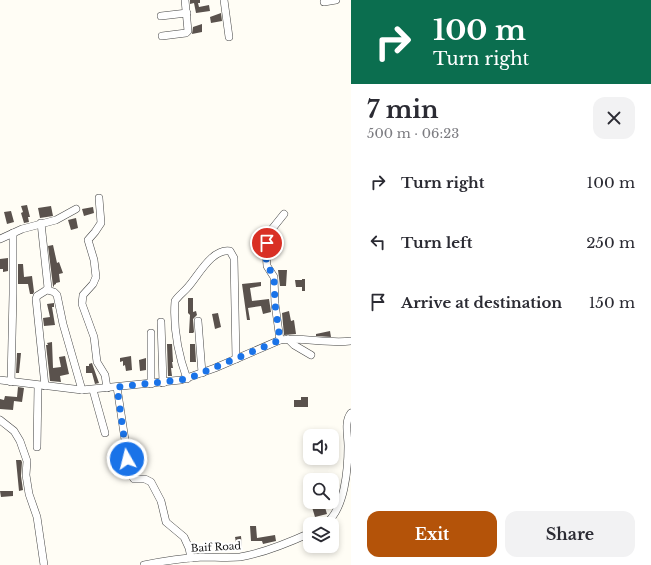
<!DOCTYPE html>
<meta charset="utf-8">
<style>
body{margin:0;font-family:"Libre Baskerville",serif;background:#f2f2f3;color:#2b2b33;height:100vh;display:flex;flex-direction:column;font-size:15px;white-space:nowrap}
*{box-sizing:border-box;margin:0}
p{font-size:13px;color:#7c7c81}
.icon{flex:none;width:22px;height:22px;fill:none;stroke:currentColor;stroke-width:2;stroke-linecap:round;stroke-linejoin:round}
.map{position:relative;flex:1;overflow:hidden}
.panel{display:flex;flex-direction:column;background:#fff;width:300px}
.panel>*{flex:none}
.hud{background:#0b6e4f;color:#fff;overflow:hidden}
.tools{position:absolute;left:303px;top:429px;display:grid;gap:8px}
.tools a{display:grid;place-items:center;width:36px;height:36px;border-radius:8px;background:#fff;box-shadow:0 2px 6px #0003;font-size:20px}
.pin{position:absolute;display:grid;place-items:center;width:34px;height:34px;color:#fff;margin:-17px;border:2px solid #fff;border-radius:50%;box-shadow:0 1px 4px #0007}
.me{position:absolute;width:44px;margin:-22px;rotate:352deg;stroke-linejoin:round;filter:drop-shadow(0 0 3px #0008)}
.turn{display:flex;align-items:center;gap:14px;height:84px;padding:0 16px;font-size:18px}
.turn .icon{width:52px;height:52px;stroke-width:2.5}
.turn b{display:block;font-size:28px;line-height:34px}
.round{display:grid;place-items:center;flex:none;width:42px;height:42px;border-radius:12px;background:#f2f2f3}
.head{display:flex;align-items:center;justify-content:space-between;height:68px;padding:0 16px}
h1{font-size:24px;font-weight:800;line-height:30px}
.cta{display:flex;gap:8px;margin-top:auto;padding:8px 16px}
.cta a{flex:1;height:46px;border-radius:12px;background:#b45309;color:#fff;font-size:16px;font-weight:800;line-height:46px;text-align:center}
.cta a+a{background:#f2f2f3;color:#2b2b33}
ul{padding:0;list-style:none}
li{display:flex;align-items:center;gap:12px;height:60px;padding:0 16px}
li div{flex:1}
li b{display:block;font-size:15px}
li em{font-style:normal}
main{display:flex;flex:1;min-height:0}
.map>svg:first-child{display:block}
</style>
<main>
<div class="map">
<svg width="351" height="565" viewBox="0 0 351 565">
<rect width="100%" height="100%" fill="#fffdf5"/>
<g fill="#5a524d">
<polygon points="190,0 200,0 200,3 198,3 199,7 209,5 210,11 196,13 194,3 190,4"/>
<polygon points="221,13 222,21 211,23 210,17"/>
<polygon points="202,24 202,32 192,34 193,27"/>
<polygon points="27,205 30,217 28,217 29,222 24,223 21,213 23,212 21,206"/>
<polygon points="51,206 53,216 40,218 38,208"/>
<polygon points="93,207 94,213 84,216 82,209"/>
<polygon points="11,211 14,222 7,224 4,212"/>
<polygon points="76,218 78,228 71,230 68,220"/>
<polygon points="53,245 57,263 59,262 63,273 59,274 60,282 56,283 56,284 54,285 54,287 53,286 48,246"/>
<polygon points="8,258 8,271 3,272 3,269 0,269 0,259"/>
<polygon points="18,264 23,264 24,277 32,276 34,292 33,294 30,294 28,284 18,284"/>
<polygon points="278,270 287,270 286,286 280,286"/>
<polygon points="302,279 305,279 305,291 302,291 302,287 296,287 295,280 302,280"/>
<polygon points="261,282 261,286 250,288 252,301 269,299 271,312 263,314 261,306 248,308 250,320 247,320 242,284"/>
<polygon points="188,298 193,298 193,312 196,311 197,315 193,319 194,332 193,333 189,333 190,315 188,313"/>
<polygon points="54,303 54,307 52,307 55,325 44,326 43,318 50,317 47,304"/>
<polygon points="289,311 291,321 294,320 296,334 284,335 282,313"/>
<polygon points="218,313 221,327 215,329 212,314"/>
<polygon points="330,331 331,337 316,336 316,334"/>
<polygon points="52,342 53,368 61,367 59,357 65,356 69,374 60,376 61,382 50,381 46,345 48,345 47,343"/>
<polygon points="167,344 172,344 173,362 172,362 173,368 171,368 172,376 168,376"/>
<polygon points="190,344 195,344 196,362 190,362"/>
<polygon points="17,353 21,353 19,373 16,373"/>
<polygon points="131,356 132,370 126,371 125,365 123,366 123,361 120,362 120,358"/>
<polygon points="146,358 146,370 140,371 139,360"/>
<polygon points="92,363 93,366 99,383 95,384 92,373 86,373 86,366 89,366 89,364"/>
<polygon points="18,387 24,388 22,402 14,401 13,410 0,409 0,399 4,400 5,396 17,397"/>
<polygon points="301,397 308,397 308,407 294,407 294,400 301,400"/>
<polygon points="16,460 21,460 22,462 21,476 23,490 19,491"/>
<polygon points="322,476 338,479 335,493 332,492 332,480 321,480"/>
<polygon points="0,491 13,491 13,496 1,497"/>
<polygon points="324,504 327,514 315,517 312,507"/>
<polygon points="250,526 256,526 257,538 275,535 276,541 263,544 262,541 251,541"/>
<polygon points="241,536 242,547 237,548 235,537"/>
</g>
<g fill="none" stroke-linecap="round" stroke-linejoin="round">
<g stroke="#444" stroke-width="8">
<g id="minor">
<polyline points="224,0 229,37"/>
<polyline points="324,2 336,0"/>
<polyline points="161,16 187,13"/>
<polyline points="162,36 186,33 188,31 185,0"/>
<polyline points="99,198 101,223 95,232 88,240 94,260 96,277 93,284 83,295 82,304 94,337 97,362 105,375 107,388"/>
<polyline points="41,223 48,288 45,291 37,296 36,299 45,386"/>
<polyline points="0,239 22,229 56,220 76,209"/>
<polyline points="47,290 54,292 57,295 63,324 82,390"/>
<polyline points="198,321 202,373"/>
<polyline points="161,322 163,383"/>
<polyline points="151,333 151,384"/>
<polyline points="288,339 294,345 311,355"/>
<polyline points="280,340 275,304 274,277 267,266 266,252 267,243 272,229 284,214"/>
<path d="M 187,379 C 178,354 173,328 175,301 C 178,296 184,292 188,287 C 198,276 212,248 230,251 L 234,258 L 236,359"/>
<path d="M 0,380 L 82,390 L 181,380 L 215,368 L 280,340 C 304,337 327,344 351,341"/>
<polyline points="11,382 13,294 13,233"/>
<polyline points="117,387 130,473 134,479 145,479 151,482 161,501 166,522 184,537 189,548 191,558"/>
<polyline points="93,390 105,433"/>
<polyline points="0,420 14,431 20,441 27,461 26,475 29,494 37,517 44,565"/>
<polyline points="37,447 38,386"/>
<path d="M 325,524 C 345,510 348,469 348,446 C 348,435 344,422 351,413"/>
<path d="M 144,565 C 163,561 184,558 203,557 C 215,557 227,558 240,557 C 264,553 288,543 310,533"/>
</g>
</g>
<use href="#minor" stroke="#fff" stroke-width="7"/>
</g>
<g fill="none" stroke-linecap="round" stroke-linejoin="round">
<polyline stroke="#1a73e8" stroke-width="7" stroke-dasharray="0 12.6" points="127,459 117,387 187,379 280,340 275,304 274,277 266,263 267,243"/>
</g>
<g text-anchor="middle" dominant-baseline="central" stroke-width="4" stroke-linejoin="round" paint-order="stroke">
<g font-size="10" fill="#111" stroke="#fff">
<text transform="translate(216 547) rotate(-3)">Baif Road</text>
</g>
</g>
</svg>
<div class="tools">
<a><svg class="icon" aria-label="sound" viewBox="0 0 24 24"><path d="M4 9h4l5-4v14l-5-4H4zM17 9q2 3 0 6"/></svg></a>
<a><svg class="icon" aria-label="search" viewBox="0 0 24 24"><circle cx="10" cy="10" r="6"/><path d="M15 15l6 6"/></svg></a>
<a><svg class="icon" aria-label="layers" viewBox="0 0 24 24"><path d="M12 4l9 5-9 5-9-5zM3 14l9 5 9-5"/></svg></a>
</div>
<div class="pin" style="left:267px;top:243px;background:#d93025"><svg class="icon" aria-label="arrive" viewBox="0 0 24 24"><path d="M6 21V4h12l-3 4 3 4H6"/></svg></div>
<svg class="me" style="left:127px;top:459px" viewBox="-20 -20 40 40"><circle r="17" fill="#1a73e8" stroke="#fff" stroke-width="3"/><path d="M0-11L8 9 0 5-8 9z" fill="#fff"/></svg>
</div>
<section class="panel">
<div class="hud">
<div class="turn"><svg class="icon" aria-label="right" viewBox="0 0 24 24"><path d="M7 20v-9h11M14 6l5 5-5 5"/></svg><div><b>100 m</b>Turn right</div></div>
</div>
<div class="head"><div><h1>7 min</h1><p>500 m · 06:23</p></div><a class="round"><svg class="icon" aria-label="close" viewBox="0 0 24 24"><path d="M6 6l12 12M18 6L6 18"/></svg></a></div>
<ul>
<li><svg class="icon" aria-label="right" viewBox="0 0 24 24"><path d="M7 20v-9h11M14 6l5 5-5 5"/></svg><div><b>Turn right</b></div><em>100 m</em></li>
<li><svg class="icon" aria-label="left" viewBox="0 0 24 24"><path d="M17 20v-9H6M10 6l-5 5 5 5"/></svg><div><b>Turn left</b></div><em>250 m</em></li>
<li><svg class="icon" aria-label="arrive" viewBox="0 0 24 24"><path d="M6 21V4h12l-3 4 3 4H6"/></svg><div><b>Arrive at destination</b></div><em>150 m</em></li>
</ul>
<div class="cta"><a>Exit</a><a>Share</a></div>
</section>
</main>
